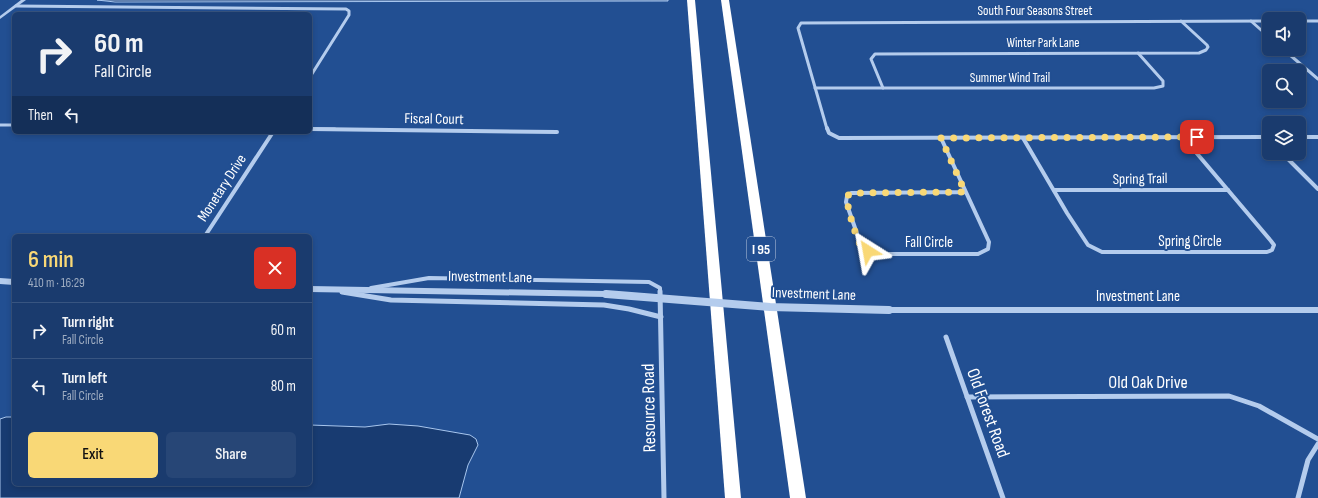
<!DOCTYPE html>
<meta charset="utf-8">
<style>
body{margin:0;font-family:"Sofia Sans Condensed",sans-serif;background:#274676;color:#f1f3f6;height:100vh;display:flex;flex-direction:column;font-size:15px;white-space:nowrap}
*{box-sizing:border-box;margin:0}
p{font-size:13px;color:#9fadc2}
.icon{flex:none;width:22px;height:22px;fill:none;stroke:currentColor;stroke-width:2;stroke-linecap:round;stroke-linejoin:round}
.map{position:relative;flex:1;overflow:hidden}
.details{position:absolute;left:12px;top:234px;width:300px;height:252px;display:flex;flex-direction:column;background:#1a3b6e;border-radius:6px;box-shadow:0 2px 6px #0003,0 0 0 1px #385581}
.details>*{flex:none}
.hud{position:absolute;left:12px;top:12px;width:300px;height:122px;border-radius:6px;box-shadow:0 2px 6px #0003,0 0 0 1px #385581;background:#1a3b6e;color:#f1f3f6;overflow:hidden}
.tools{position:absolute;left:1262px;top:12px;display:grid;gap:8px}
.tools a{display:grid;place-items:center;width:44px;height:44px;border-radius:6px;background:#1a3b6e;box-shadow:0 2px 6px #0003,0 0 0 1px #385581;font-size:20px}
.pin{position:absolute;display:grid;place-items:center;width:34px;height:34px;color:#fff;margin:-17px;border-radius:8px;box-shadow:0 2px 6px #0006}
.me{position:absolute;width:44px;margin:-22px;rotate:326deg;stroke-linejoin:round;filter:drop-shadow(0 0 3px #0008)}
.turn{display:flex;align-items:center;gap:14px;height:84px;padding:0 16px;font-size:18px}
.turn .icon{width:52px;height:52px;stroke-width:2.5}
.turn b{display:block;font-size:28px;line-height:34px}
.then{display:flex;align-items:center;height:38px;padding:0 16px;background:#0003;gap:8px;font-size:15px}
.round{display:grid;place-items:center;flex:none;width:42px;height:42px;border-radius:6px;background:#274676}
.headline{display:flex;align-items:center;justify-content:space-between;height:68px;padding:0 16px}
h1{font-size:24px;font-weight:600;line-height:30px;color:#f9d876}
.action{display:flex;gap:8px;margin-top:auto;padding:8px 16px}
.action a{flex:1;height:46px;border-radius:6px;background:#f9d876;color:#111;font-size:16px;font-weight:600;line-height:46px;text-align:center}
.action a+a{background:#274676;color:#f1f3f6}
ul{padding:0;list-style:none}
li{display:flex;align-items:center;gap:12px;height:56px;padding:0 16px;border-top:1px solid #385581}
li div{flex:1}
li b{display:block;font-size:15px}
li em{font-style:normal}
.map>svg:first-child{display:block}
</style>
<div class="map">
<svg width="1318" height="498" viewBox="0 0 1318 498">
<rect width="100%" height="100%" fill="#224f92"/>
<g fill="#183b71" stroke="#a8c6ee">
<polygon points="97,0 668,0 668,1 115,2"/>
<polygon points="6,417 14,417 14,484 310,484 310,425 365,427 389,424 418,426 470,435 476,439 478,445 468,465 459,498 0,498 0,419"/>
</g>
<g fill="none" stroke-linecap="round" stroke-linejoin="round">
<g stroke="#b4cced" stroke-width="3">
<polyline points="16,6 346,9 349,11 349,15 310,77"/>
<polyline points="1251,21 1269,37"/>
<polyline points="1299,21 1318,21"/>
<polyline points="1283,49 1318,79"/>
<polyline points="815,88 1154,88 1163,86 1163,81 1138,53"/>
<polyline points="883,88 871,59 875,54 1199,53 1206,50 1208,47 1207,45 1181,21"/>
<polyline points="0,125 14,125"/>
<polyline points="310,129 335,129"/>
<polyline points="827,129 798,28 801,23 1269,21"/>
</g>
<g stroke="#b4cced" stroke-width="4">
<polyline points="827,128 829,133 839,138 1269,137"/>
<polyline points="310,129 557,132"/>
<polyline points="1299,137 1318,137"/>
<polyline points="941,138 989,242 988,249 978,254 878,254 862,248 846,202 847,196 851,193 965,192"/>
<polyline points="1023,138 1067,213 1088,245 1102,252 1267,252 1272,250 1274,245 1271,241 1183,137"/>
<polyline points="1282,153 1318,189"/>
<polyline points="1054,190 1228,190"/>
<polyline points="205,236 273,132"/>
<polyline points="371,288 429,278 649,282 660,288 660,292"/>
<polyline points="342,292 344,292"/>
</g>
<g stroke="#b4cced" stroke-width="5">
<polyline points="660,291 664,498"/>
<polyline points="342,292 391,300 604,305 629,309 661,317"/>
<polyline points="946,337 1003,498"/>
<polyline points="967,397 1229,396 1259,406 1318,439"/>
<polyline points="1298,498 1308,460 1318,444"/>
</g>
<g fill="#b4cced" fill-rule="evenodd">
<polygon points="21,0 26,0 0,19 0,16"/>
<polygon points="0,278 14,279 14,285 0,284"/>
<polygon points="310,286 606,291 609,292 610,294 609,296 606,297 310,292"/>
<polygon points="889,307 1318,307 1318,313 889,313 886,312 885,310 886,308"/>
</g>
<g fill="#fff" fill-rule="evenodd">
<polygon points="687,0 695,0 741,498 725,498"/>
<polygon points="721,0 729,0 806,498 790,498"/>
</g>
<polyline stroke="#b4cced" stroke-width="8" points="606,294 770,307 889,310"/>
</g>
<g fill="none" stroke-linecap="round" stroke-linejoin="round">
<path stroke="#f9d876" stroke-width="7" stroke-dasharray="0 12.6" d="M 868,251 C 866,250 864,250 862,248 C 857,241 846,205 847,196 L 851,193 L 965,192 L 941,138 L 1197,137"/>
</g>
<g text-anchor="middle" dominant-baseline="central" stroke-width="4" stroke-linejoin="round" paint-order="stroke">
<g font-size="13" fill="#fff" stroke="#224f92">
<text x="1035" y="11">South Four Seasons Street</text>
<text x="1043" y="43">Winter Park Lane</text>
<text x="1010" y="78">Summer Wind Trail</text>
</g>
<rect fill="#224f92" stroke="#bdcade" stroke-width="1" x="747" y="237" width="28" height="24" rx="3"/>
<g font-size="14" font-weight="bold" fill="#fff">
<text x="761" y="249">I 95</text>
</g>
<g font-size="15" fill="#fff" stroke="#224f92">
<text transform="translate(434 119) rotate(1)">Fiscal Court</text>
<text transform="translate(1140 179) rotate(-1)">Spring Trail</text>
<text transform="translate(222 188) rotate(-57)">Monetary Drive</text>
<text x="1190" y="241">Spring Circle</text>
<text x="929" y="242">Fall Circle</text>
<text transform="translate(490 277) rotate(1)">Investment Lane</text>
<text transform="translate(814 294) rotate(2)">Investment Lane</text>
<text x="1138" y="296">Investment Lane</text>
</g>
<g font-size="18" fill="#fff" stroke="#224f92">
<text x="1148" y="382">Old Oak Drive</text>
<text transform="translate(649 408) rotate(-91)">Resource Road</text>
<text transform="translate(988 413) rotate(70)">Old Forest Road</text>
</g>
</g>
</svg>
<div class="tools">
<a><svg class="icon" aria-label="sound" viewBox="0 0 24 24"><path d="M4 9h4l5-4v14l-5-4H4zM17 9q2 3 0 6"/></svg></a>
<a><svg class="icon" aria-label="search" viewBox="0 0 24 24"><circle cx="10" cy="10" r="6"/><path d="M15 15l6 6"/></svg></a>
<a><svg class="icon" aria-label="layers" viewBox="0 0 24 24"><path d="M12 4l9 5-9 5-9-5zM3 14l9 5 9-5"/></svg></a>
</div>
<div class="pin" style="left:1197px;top:137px;background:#d93025"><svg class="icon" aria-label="arrive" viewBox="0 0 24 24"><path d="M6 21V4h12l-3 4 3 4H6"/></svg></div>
<svg class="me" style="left:868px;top:251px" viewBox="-20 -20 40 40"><path d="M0-17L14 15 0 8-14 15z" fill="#f9d876" stroke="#fff" stroke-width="4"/></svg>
<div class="hud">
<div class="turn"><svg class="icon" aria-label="right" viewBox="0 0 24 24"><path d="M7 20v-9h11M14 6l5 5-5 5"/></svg><div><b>60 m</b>Fall Circle</div></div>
<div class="then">Then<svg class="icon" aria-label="left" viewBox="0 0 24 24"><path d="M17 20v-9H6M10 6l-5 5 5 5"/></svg></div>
</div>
<section class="details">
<div class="headline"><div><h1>6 min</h1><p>410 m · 16:29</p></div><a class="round" style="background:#d93025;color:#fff"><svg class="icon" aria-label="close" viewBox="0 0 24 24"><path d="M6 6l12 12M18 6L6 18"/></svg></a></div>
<ul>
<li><svg class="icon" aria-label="right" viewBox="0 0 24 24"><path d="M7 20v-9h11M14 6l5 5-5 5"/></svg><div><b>Turn right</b><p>Fall Circle</p></div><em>60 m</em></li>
<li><svg class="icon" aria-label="left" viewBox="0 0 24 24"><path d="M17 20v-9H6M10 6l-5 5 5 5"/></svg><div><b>Turn left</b><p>Fall Circle</p></div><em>80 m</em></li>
</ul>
<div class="action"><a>Exit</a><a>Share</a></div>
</section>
</div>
